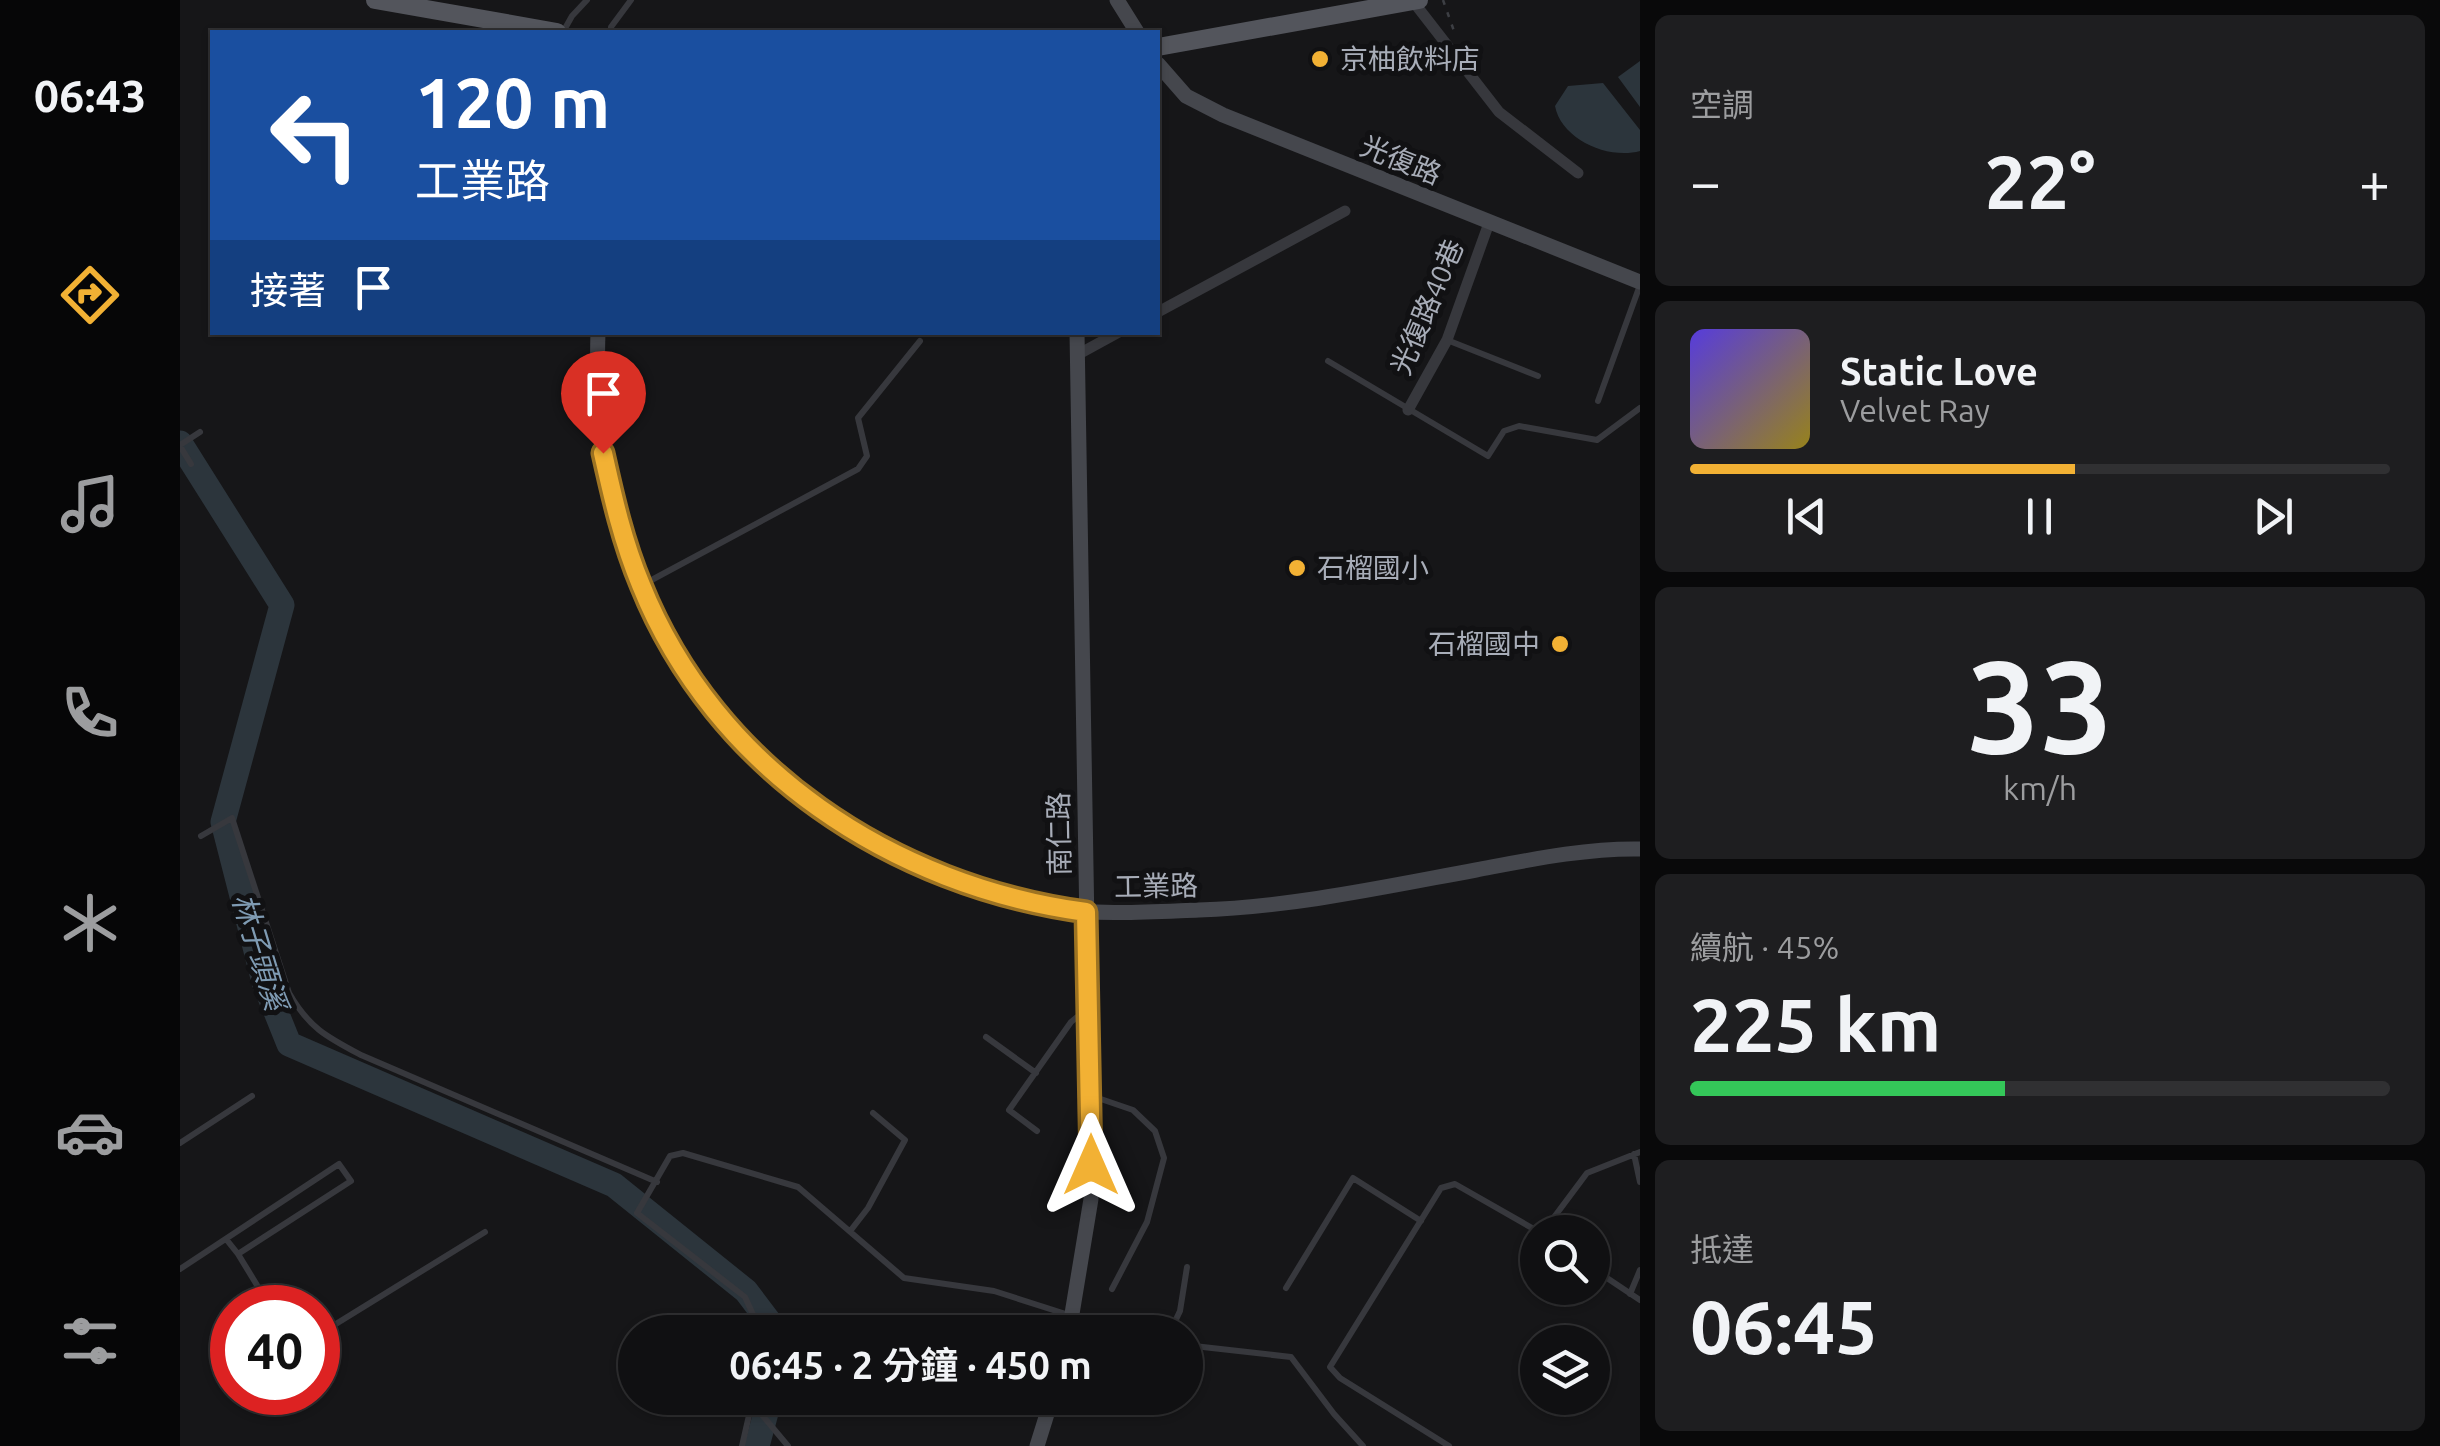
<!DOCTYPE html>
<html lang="zh-TW">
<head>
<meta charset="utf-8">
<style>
	:root { --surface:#101012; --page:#1e1e20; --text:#f1f3f6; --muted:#9c9d9f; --line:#303032; --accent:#f2b134 }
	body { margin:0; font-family:Ubuntu,"Noto Sans TC",sans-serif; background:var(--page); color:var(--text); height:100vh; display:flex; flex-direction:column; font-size:38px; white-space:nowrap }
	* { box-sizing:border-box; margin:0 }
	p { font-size:32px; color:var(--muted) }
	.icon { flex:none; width:55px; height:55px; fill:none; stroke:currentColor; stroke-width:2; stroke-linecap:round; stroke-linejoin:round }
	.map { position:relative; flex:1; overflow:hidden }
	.panel { display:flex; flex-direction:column; gap:15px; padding:15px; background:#09090a; width:800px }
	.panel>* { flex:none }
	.banner { position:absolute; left:30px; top:30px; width:950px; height:305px; border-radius:0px; box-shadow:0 2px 8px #0004,0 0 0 2px var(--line); background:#1a4fa0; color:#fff; overflow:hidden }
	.tools { position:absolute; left:1340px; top:1215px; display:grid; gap:20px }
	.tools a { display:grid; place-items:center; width:90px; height:90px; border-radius:50%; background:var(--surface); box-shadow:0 2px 8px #0004,0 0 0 2px var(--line); font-size:50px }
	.speed { position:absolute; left:30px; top:1285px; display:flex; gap:20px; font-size:50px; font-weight:700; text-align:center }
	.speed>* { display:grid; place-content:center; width:130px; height:130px; border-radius:50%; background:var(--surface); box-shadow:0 2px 8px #0004,0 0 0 2px var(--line); line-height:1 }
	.speed .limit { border:15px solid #d22; background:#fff; color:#111 }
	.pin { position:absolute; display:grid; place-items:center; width:85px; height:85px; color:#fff; margin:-102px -42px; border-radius:50% 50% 50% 0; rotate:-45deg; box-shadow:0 0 10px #0007 }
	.pin .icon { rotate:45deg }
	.me { position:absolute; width:110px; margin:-55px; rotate:0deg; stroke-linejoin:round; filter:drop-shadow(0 0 8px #0008) }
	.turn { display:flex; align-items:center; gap:35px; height:210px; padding:0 40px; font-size:45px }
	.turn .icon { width:130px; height:130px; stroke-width:2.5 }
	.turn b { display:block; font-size:70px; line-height:85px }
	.then { display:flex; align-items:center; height:95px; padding:0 40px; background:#0003; gap:20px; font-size:38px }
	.big { font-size:75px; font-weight:600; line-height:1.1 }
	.panel .widget { flex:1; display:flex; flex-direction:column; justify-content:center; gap:15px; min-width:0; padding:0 35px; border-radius:15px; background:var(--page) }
	.panel .dial { align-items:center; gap:0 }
	.dial b { font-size:130px; line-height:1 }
	.song { display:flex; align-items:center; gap:30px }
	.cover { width:120px; height:120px; border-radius:15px; background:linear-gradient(135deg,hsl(250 70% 55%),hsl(50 70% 35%)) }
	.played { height:10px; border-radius:5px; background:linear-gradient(90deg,var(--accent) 55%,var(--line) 55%) }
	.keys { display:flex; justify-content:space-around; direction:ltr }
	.heat { display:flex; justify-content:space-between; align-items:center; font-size:55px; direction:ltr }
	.charge { height:15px; border-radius:8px; background:linear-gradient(90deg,#34c759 45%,var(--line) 0) }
	.trip { position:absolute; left:438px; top:1315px; width:585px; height:100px; border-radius:50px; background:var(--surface); box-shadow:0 2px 8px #0004,0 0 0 2px var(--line); font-weight:600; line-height:100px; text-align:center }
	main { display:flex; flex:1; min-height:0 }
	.tab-bar { display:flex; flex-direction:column; width:180px; justify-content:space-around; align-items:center; background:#060607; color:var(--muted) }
	.tab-bar .icon { width:70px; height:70px }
	.tab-bar .active { color:var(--accent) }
	.tab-bar b { font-size:45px; color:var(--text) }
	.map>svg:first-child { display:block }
	.water { fill:#2c353c }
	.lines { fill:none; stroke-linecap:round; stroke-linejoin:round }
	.river { stroke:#2c353c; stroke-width:25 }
	.path { stroke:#3d3f44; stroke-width:2.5; stroke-dasharray:5 8; stroke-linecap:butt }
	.lane { stroke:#37383d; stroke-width:6 }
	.street { stroke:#37383d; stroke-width:11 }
	.secondary { stroke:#45474d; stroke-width:15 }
	.primary { stroke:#53555c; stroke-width:18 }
	.route-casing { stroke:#9d7322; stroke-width:25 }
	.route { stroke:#f2b134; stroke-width:18 }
	.poi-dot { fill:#f2b134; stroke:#111113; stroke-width:4 }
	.labels { text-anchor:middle; stroke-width:10; stroke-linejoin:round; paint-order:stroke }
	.poi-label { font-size:28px; fill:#a8adb8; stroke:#111113; text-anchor:start }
	.street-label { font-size:28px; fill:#a8adb8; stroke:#111113 }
	.water-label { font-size:30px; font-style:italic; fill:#7f9bb3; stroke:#111113 }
</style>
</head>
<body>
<main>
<nav class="tab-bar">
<b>06:43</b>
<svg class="icon active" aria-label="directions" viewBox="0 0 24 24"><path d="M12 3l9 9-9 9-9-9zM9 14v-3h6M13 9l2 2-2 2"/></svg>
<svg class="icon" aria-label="music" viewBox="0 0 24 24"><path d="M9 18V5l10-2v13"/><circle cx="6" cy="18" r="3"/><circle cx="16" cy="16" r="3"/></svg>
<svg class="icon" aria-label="phone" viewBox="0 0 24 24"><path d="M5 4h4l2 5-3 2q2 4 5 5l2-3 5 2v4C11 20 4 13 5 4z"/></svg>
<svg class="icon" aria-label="climate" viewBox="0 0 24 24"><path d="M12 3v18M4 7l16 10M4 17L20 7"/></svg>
<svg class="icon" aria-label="car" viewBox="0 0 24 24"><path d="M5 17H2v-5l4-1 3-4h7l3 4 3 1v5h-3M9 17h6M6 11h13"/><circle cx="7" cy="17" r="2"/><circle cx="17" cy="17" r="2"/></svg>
<svg class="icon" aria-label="filters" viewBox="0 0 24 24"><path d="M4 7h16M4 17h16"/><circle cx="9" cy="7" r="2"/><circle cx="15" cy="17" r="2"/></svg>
</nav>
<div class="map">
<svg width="1460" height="1446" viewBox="0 0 1460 1446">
	<rect width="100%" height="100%" fill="#161618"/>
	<path class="water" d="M1460,61V107L1438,77Z
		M1423,83L1460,130V151C1428,160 1381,139 1375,106L1388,86Z"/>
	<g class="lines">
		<path class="river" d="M0,443L102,605L43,822L84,982L109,1044L434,1185L566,1291L597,1332
			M577,1446L590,1398"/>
		<path class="path" d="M1263,0L1274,31"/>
		<path class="lane" d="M383,32L392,16L407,0
			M431,32V27L451,0
			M1267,340L1358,376
			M1148,361L1308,456L1324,431L1339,426L1417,440L1460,408
			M1418,401L1460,285
			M0,445L20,432
			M0,446L11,464
			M466,583L678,469L687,456L678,418L740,341
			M21,836L52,818L109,993C129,1028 147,1037 181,1055L477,1182
			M806,1037L856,1073
			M912,1096L953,1110L975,1131L984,1158L967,1222L932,1289
			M857,1131L829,1110L891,1022L907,1009
			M0,1143L72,1096
			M1454,1154L1460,1182
			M671,1230L688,1208L725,1140L693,1113
			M1363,1232L1407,1173L1460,1152
			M58,1254L91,1308
			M1412,1268L1460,1300
			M0,1269L159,1164L171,1181L58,1254L46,1239
			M1106,1288L1173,1178L1241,1221
			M1450,1294L1460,1270
			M581,1332L565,1297L457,1213L490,1156L503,1153L618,1187L724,1278L814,1291L892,1316L932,1332
			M990,1332L1000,1311L1007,1267
			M138,1335L305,1232
			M1005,1345L1111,1357L1154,1414L1183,1446
			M572,1403L608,1446
			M562,1446L573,1398
			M1269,1446L1160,1378L1150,1367L1261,1188L1275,1184L1359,1232"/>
		<path class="street" d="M1232,0L1319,112L1398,173
			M978,312L1165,211
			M897,355L939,332
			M1228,410L1267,340L1309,223"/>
		<path class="secondary" d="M937,0L957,32
			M978,64L1006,96L1043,115L1460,282
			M418,332C408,615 586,857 869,907C918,916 970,912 1019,910C1112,907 1204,887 1296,870C1349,860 1405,848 1460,849
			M889,1332L911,1199V1165L897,332
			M857,1446L872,1398"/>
		<path class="primary" d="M195,0L377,32
			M978,47L1239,0"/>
	</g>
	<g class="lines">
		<defs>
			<path id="route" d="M423,453C433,498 443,542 461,585C535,769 713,886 906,912L911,1165"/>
		</defs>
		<use href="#route" class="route-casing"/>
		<use href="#route" class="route"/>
	</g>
	<g class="poi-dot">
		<circle cx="1140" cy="59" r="10"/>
		<circle cx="1117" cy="568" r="10"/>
		<circle cx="1380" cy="644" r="10"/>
	</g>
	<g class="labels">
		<g class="poi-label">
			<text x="1160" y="69">京柚飲料店</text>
			<text x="1137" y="578">石榴國小</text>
			<text x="1360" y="654" text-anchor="end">石榴國中</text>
		</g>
		<g class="street-label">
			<text transform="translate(1221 160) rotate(22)" y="10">光復路</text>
			<text transform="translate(1247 307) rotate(-67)" y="10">光復路40巷</text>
			<text transform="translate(879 834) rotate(-91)" y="10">南仁路</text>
			<text transform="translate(976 886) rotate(-1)" y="10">工業路</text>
		</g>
		<g class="water-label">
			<text transform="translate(79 952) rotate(73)" y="10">林子頭溪</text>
		</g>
	</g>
</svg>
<div class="tools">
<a><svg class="icon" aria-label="search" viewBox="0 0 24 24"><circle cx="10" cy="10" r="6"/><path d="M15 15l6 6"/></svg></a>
<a><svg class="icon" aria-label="layers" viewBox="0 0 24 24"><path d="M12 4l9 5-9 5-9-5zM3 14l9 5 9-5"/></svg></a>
</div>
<div class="speed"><div class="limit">40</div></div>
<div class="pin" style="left:423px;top:453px;background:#d93025"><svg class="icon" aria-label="arrive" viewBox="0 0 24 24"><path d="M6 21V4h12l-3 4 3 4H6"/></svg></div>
<svg class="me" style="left:911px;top:1165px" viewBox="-20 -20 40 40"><path d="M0-17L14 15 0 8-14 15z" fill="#f2b134" stroke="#fff" stroke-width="4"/></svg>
<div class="trip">06:45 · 2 分鐘 · 450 m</div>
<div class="banner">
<div class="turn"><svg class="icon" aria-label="left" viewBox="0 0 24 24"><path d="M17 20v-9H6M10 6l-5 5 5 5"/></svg><div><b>120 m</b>工業路</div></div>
<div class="then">接著<svg class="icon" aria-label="arrive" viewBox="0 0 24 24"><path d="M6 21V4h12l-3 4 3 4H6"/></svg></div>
</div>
</div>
<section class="panel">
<div class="widget"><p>空調</p>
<div class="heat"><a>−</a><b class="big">22°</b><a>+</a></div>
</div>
<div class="widget">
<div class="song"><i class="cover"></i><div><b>Static Love</b><p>Velvet Ray</p></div></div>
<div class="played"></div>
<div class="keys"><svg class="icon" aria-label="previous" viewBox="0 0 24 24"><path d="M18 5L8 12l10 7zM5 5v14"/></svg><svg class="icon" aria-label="pause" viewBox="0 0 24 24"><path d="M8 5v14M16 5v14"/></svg><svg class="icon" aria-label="next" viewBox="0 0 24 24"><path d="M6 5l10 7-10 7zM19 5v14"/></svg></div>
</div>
<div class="widget dial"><b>33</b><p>km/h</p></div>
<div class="widget"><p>續航 · 45%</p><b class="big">225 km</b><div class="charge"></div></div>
<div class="widget"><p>抵達</p><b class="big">06:45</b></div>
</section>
</main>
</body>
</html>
